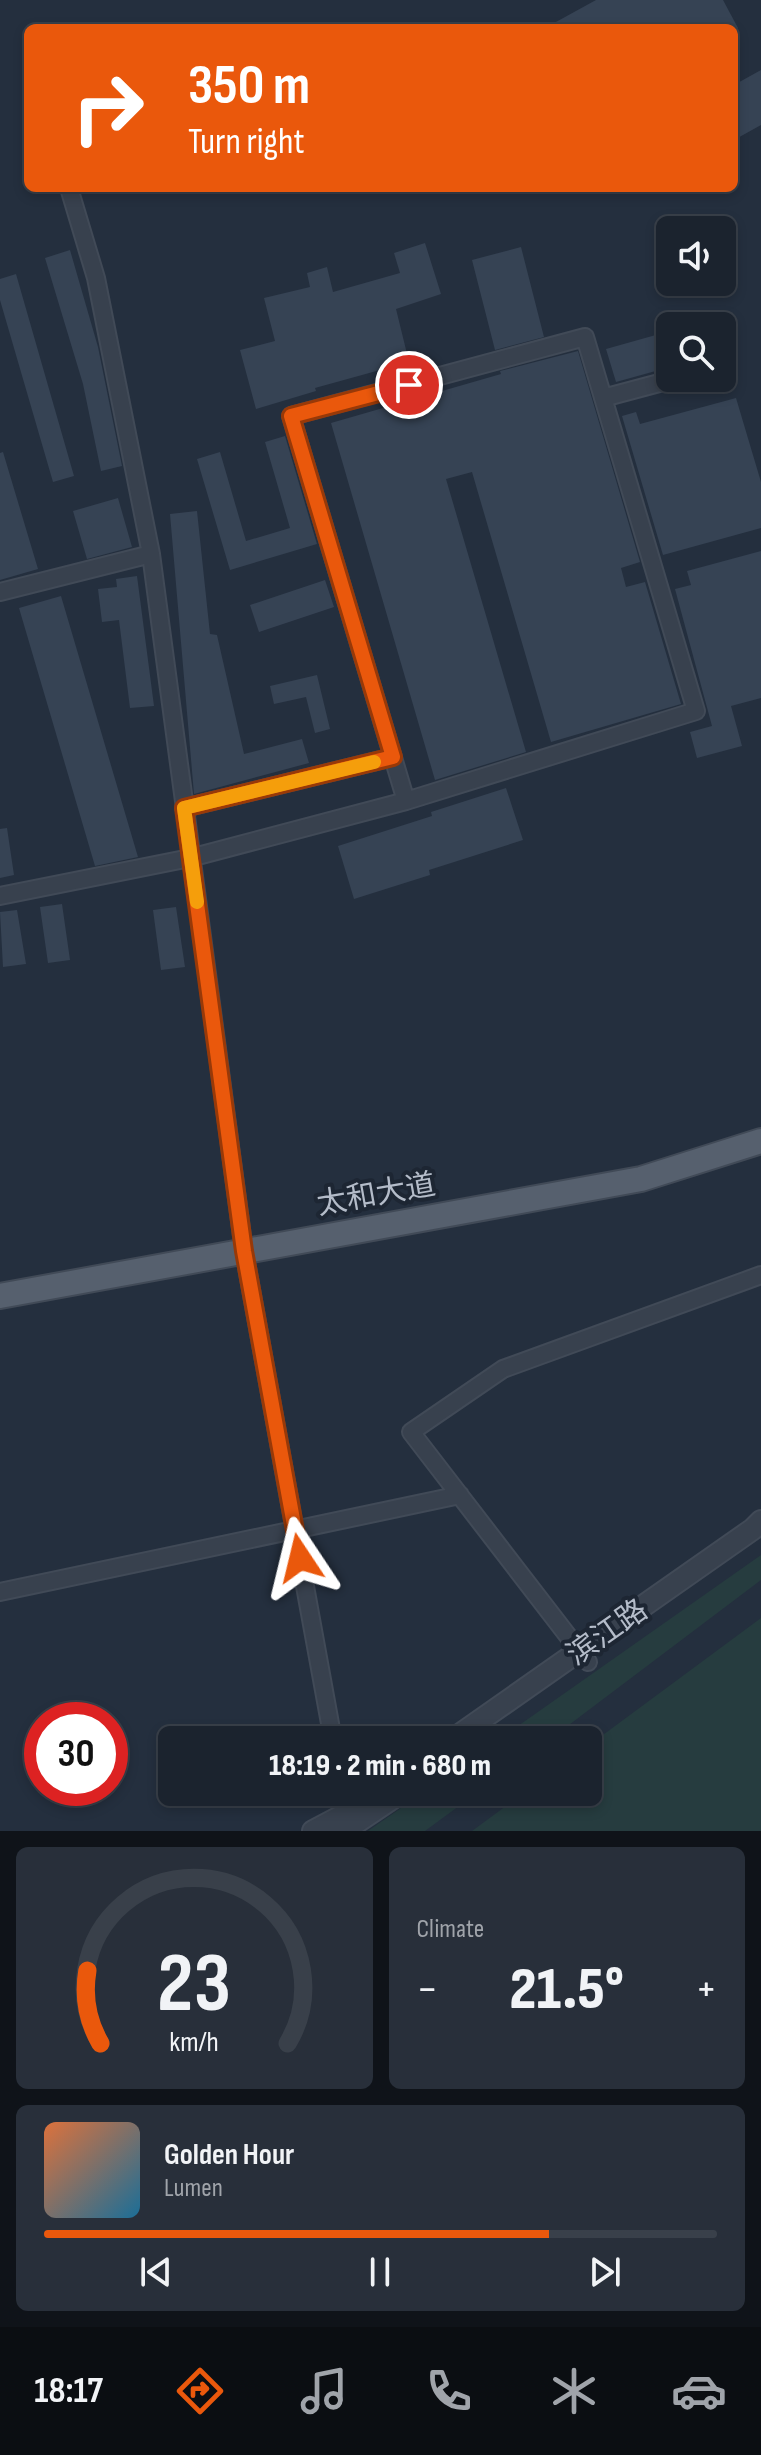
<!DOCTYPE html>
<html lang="en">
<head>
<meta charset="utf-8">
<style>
	:root { --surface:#1b232e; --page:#282f3a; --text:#f1f3f6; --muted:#a0a4aa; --line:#39404a; --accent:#ea580c }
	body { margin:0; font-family:"Sofia Sans Condensed","Noto Sans SC",sans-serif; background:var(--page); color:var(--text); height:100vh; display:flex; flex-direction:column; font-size:30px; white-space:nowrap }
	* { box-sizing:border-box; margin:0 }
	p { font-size:26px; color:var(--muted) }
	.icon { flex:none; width:44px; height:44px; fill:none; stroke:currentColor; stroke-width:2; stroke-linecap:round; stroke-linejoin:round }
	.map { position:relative; height:1831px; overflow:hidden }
	.details { display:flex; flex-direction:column; gap:16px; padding:16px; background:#0f1319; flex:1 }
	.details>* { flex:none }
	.hud { position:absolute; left:24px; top:24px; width:714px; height:168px; border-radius:12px; box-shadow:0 4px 12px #0003,0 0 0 2px var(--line); background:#ea580c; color:#fff; overflow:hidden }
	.controls { position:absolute; left:656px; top:216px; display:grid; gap:16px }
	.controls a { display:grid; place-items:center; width:80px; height:80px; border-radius:12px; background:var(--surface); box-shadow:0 4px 12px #0003,0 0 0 2px var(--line); font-size:40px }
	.speed { position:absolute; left:24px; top:1702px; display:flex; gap:16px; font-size:40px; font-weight:700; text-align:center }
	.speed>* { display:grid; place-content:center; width:104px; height:104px; border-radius:50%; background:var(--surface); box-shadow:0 4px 12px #0003,0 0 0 2px var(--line); line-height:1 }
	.speed .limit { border:12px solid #d22; background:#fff; color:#111 }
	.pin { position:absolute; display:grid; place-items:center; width:68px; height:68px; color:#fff; margin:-34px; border:4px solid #fff; border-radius:50%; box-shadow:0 2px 8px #0007 }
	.me { position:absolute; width:88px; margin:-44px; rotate:350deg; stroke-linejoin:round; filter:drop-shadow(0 0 6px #0008) }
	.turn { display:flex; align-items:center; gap:28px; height:168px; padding:0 32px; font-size:36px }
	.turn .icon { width:104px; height:104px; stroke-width:2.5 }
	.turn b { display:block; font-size:56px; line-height:68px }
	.big { font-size:60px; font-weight:800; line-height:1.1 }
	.details .widget { flex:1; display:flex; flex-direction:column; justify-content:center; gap:12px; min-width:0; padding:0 28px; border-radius:12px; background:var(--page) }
	.details .dial { align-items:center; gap:0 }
	.dial svg { height:208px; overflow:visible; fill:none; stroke:var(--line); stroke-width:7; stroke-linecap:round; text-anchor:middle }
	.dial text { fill:var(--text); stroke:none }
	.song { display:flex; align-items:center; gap:24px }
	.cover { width:96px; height:96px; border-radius:12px; background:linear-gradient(135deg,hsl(20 70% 55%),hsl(200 70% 35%)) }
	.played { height:8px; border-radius:4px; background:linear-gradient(90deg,var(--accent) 75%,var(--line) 75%) }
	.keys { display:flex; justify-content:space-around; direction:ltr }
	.heat { display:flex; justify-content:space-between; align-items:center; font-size:44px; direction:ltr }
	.details .tiles { flex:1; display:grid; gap:16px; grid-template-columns:1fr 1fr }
	.widget:last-child { grid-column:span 2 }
	.trip { position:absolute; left:158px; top:1726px; width:444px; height:80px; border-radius:12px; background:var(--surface); box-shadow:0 4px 12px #0003,0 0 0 2px var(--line); font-weight:800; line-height:80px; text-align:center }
	.menu { display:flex; height:128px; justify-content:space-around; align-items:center; background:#0b0e12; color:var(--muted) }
	.menu .icon { width:56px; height:56px }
	.menu .current { color:var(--accent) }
	.menu b { font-size:36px; color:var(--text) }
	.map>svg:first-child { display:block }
	.green { fill:#263c3f }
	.building { fill:#364354 }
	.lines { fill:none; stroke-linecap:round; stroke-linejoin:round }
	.minor-casing { stroke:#414a57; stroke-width:20 }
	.tertiary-casing { stroke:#414a57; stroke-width:24 }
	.primary-casing { stroke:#414a57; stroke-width:28 }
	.minor { stroke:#38414e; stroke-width:16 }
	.tertiary { stroke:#38414e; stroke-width:20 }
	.primary { stroke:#56606e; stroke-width:24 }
	.route-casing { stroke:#983908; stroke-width:20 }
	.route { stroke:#ea580c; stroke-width:14 }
	.slow { stroke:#f59e0b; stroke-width:14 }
	.labels { text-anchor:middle; stroke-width:8; stroke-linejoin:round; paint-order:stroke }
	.street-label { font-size:30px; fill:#b4bcc9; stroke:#1d2633 }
</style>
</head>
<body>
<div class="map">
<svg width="761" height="1831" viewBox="0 0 761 1831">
	<rect width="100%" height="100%" fill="#242f3e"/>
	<path class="green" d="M761,1555V1580L549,1740H498Z
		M761,1618V1831H472L525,1792H588V1746Z
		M424,1792H478L425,1831H368Z"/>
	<path class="building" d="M596,0H723L738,28H545Z
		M761,70V125L734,140V85Z
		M425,243L441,294L396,309L409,362L315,388L316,391L256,409L240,350L275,341L264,298L310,287L307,273L327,267L333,292L400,273L394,253Z
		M521,247L544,337L495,350L472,260Z
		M70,250L98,347L122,466L101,471L83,384L45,258Z
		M16,274L74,476L53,482L0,300V279Z
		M670,331V367L616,382L606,349Z
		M578,351L640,562L621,568L626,587L645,582L681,704L551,742L472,472L446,479L526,752L435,780L331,423L501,374L500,371Z
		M736,398L761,482V528L663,555L622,416L636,412L640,424Z
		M285,436L317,544L230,570L197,459L220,452L246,541L290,528L265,442Z
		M3,452L38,569L0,580V453Z
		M118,498L132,547L87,559L73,511Z
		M197,511L210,634L217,635L244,754L302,739L309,763L194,794L170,514Z
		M761,551V698L731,706L742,746L697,758L690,732L712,726L675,589L691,585L687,571Z
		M137,576L154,706L130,708L119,620L102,622L98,589L117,587L116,579Z
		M325,580L334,607L259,632L250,605Z
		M61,596L138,857L95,866L19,608Z
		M317,675L330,729L315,733L306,697L274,704L270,686Z
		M506,788L523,840L429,870L430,875L354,899L338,846L432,816L431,812Z
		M7,828L14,875L0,878V829Z
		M62,904L70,960L48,963L40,907Z
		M176,907L185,967L161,970L153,910Z
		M17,910L26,964L3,967L0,912Z"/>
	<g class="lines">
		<defs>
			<path id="minor" d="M69,188L96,278L151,554L244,1251L333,1740
				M603,398L678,378
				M0,592L151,554
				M184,808L393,757
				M0,896L190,858L406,801L696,711L585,337L291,416L406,801
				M0,1592L460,1495
				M588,1662L411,1432L503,1369L761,1275
				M343,1792L349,1822"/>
			<path id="tertiary" d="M452,1740L753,1529L761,1521
				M313,1831L347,1813L377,1792
				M344,1831L402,1792"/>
			<path id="primary" d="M0,1296L641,1179L761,1141"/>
		</defs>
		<use href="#minor" class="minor-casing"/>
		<use href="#tertiary" class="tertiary-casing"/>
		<use href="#primary" class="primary-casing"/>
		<use href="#minor" class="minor"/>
		<use href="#tertiary" class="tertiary"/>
		<use href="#primary" class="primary"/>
	</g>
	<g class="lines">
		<defs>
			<path id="route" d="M300,1558L244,1251L184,808L393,757L291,416L409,385"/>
		</defs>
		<use href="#route" class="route-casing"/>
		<use href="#route" class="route"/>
		<path class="slow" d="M197,902L184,808L374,762"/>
	</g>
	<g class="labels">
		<g class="street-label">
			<text transform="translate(376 1194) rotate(-10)" y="10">太和大道</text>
			<text transform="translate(607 1632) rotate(-35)" y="10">滨江路</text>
		</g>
	</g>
</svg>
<div class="controls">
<a><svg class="icon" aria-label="sound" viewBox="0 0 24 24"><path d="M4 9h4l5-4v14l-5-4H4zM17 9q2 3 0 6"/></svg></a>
<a><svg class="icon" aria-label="search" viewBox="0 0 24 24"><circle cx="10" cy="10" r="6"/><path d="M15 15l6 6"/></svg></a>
</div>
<div class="speed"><div class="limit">30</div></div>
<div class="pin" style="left:409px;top:385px;background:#d93025"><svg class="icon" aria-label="arrive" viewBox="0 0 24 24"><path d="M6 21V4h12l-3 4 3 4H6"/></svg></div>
<svg class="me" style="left:300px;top:1558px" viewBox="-20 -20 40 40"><path d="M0-17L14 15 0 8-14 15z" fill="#ea580c" stroke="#fff" stroke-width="4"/></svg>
<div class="trip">18:19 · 2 min · 680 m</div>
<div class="hud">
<div class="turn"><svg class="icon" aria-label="right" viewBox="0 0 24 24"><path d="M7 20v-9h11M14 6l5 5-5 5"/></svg><div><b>350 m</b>Turn right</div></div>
</div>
</div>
<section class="details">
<div class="tiles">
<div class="widget dial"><svg viewBox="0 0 100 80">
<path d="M14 69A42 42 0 1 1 86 69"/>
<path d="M14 69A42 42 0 0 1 9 41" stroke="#ea580c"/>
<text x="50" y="56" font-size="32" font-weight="700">23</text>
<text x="50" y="72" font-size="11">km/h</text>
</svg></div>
<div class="widget"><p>Climate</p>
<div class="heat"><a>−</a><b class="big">21.5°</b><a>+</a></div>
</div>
<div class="widget">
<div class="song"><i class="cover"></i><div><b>Golden Hour</b><p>Lumen</p></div></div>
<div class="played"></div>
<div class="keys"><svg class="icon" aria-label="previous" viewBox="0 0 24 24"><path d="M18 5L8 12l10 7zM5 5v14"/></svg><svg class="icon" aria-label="pause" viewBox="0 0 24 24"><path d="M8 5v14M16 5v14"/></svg><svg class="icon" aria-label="next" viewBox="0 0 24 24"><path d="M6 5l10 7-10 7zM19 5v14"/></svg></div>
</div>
</div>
</section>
<nav class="menu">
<b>18:17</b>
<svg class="icon current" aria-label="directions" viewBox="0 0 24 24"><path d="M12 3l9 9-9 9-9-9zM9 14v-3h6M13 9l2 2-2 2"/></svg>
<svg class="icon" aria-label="music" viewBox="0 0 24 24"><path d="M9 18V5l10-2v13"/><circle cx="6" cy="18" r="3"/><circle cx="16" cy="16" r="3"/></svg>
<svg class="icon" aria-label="phone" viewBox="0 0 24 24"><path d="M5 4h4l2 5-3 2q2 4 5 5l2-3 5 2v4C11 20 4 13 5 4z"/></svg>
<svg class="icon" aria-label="climate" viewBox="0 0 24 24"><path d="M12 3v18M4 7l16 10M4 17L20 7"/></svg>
<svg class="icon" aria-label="car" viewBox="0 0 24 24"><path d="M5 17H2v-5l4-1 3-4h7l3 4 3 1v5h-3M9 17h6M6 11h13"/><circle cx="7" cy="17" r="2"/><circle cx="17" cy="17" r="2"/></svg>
</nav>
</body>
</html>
